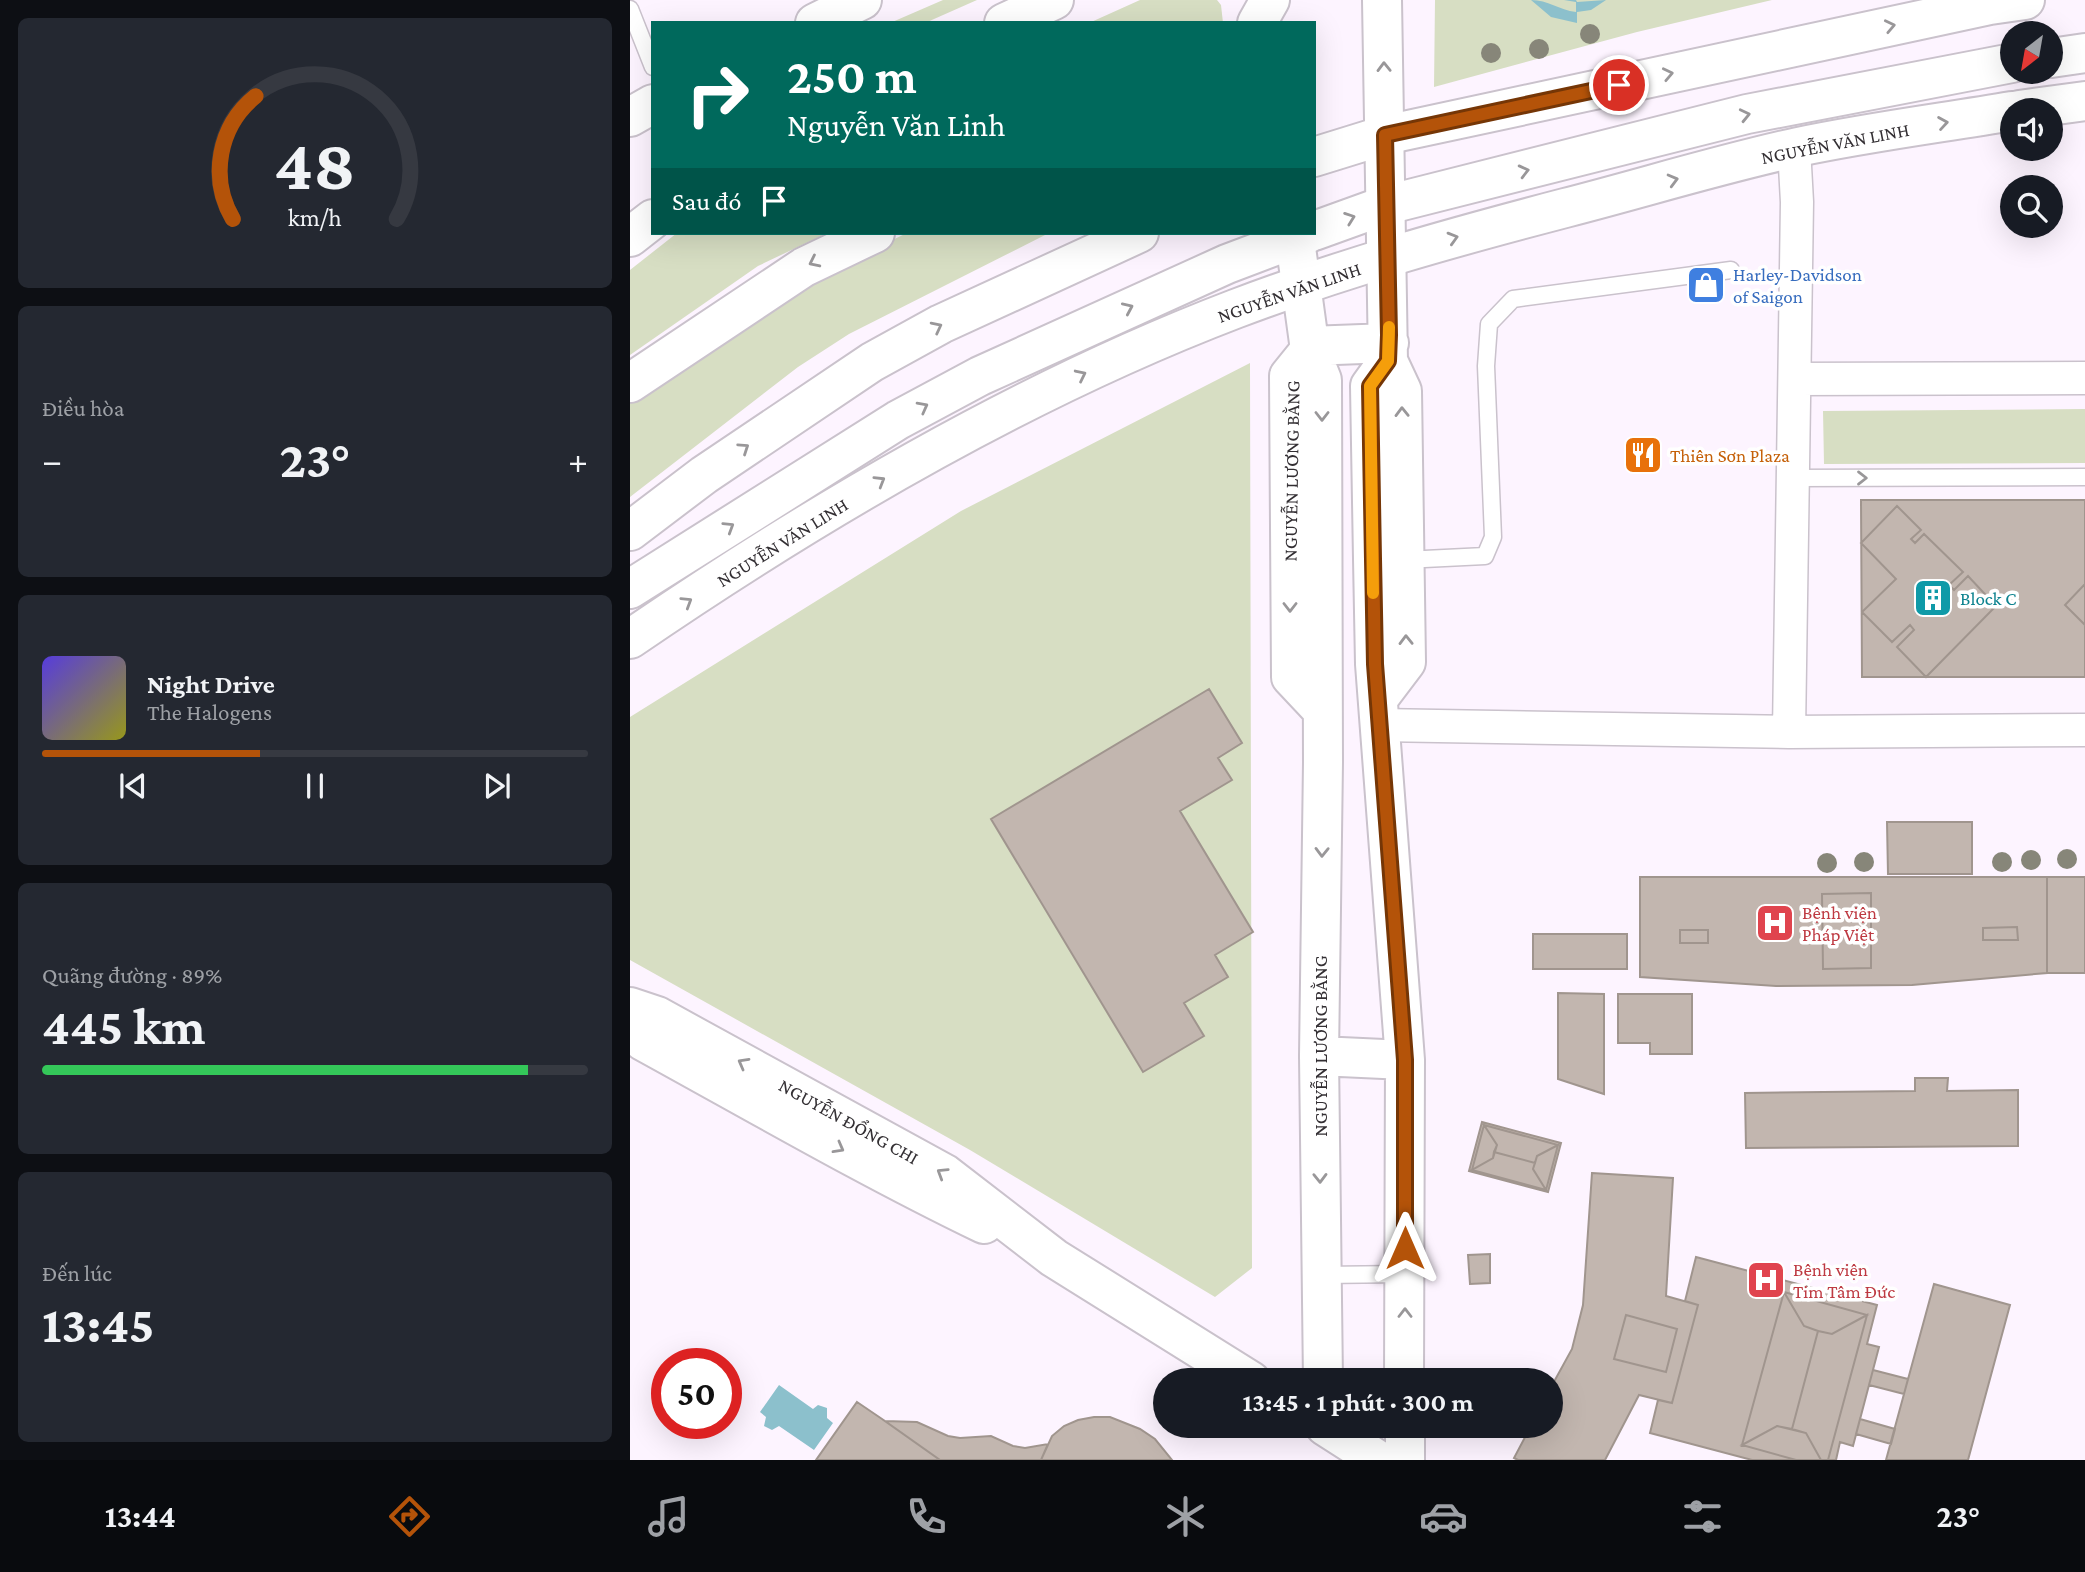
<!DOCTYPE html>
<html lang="vi">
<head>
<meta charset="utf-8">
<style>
	:root { --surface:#171b24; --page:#242831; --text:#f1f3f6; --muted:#9ea1a6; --line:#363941; --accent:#b45309 }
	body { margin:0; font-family:"Crimson Pro",serif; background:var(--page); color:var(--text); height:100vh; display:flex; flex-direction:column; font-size:26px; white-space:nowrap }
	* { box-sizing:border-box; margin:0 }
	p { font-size:23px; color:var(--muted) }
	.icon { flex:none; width:38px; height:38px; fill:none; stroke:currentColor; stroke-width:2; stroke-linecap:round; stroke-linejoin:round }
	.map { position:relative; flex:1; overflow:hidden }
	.drawer { display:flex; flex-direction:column; gap:18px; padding:18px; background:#0d0f14; width:630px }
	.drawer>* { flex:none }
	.top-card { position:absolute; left:21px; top:21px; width:665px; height:214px; border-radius:0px; box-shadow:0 7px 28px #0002; background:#00695c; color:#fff; overflow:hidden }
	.needle { width:46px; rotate:211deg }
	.tools { position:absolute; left:1370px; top:21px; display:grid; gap:14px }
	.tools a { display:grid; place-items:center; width:63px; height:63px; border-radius:50%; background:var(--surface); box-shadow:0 7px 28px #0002; font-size:35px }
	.speed { position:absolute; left:21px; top:1348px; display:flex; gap:14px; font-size:35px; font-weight:700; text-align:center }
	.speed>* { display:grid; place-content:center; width:91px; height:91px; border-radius:50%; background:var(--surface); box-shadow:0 7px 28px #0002; line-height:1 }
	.speed .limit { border:10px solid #d22; background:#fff; color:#111 }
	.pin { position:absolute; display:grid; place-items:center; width:60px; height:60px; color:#fff; margin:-30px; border:4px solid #fff; border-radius:50%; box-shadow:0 2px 7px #0007 }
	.me { position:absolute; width:77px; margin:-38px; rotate:0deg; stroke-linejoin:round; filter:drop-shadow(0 0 5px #0008) }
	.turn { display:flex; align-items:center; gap:24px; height:147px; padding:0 21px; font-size:32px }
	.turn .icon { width:91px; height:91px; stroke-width:2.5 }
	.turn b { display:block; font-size:49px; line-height:60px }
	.then { display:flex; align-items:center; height:66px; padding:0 21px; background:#0003; gap:14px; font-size:26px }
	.big { font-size:52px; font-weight:700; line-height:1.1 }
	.drawer .widget { flex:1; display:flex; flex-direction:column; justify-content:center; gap:10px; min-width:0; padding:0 24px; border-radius:10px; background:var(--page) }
	.drawer .dial { align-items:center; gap:0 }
	.dial svg { height:182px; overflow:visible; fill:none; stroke:var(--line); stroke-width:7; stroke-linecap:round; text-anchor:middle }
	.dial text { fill:var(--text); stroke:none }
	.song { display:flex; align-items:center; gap:21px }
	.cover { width:84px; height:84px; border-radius:10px; background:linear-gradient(135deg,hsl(250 70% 55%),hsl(60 70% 35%)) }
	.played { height:7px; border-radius:4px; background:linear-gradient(90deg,var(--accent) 40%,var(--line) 40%) }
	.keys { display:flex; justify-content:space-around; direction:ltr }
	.heat { display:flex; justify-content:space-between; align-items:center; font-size:38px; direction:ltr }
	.charge { height:10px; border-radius:5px; background:linear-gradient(90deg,#34c759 89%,var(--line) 0) }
	.trip { position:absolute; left:523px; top:1368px; width:410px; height:70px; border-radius:35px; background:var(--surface); box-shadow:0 7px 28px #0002; font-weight:700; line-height:70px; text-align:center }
	.dock { display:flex; height:112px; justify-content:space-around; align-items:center; background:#090b0e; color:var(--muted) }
	.dock .icon { width:49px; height:49px }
	.dock .current { color:var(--accent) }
	.dock b { font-size:32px; color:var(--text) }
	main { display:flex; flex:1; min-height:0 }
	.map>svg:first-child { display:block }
	.green { fill:#d7dec3 }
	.water { fill:#8cc0cc }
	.building { fill:#c2b6af; stroke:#a0958e; stroke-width:2 }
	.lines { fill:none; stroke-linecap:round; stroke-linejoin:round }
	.lane-casing { stroke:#cac2cc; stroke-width:19 }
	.street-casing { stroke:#cac2cc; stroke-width:35 }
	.secondary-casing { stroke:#cac2cc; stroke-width:42 }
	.primary-casing { stroke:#cac2cc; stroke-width:42 }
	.highway-casing { stroke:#cac2cc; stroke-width:42 }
	.lane { stroke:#fff; stroke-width:16 }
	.street { stroke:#fff; stroke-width:32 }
	.secondary { stroke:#fff; stroke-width:38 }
	.primary { stroke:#fff; stroke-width:38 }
	.highway { stroke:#fff; stroke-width:38 }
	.tree { fill:#878679 }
	.oneway { stroke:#999799 }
	.route-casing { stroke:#753606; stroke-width:18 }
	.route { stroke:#b45309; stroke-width:12 }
	.slow { stroke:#f59e0b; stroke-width:12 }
	.labels { text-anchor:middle; stroke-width:7; stroke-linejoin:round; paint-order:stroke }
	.street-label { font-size:19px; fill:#332f33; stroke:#fff }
	.shop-label { font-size:19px; fill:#366cbe; stroke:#fff; text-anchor:start }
	.food-label { font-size:19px; fill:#c56008; stroke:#fff; text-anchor:start }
	.culture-label { font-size:19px; fill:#0d838f; stroke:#fff; text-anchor:start }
	.health-label { font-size:19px; fill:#be3a42; stroke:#fff; text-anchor:start }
</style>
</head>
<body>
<main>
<section class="drawer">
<div class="widget dial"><svg viewBox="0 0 100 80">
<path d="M14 69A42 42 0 1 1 86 69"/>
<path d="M14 69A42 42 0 0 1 24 15" stroke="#b45309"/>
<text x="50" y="56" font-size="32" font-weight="700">48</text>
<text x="50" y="72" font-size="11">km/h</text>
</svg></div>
<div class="widget"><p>Điều hòa</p>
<div class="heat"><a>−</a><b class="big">23°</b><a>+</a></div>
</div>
<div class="widget">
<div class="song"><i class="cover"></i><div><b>Night Drive</b><p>The Halogens</p></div></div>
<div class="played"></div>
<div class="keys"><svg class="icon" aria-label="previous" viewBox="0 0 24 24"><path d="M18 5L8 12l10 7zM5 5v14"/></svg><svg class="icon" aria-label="pause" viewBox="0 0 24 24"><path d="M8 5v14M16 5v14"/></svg><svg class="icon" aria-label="next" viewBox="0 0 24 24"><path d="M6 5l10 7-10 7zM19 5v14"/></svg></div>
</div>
<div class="widget"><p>Quãng đường · 89%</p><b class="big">445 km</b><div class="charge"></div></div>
<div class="widget"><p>Đến lúc</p><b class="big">13:45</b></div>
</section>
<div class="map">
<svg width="1455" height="1460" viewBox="0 0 1455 1460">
	<rect width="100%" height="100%" fill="#fdf4ff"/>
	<path class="green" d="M313,0H347L295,23H260Z
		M510,0H587L591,5L593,23H459Z
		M805,0H1142L1007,32L804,87Z
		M47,233H197L128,266L0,355V270Z
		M277,233H419L219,334L168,367L0,497V400L177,281Z
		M620,363L622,1268L585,1297L340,1150L0,960V717L331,511Z
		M1455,409V463L1194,464L1193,411Z"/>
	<path class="water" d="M901,0C918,0 929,10 946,12V2L934,0H946L947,2L976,0L961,10L947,12V23L921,17Z
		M149,1385L183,1409L188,1405L197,1408V1418L203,1423L184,1450L149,1426L142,1430L134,1426L136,1417L130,1412Z"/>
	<path class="building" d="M1231,500H1455V677H1232Z
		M1267,506L1291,530L1281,539L1285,543L1294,534L1333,572L1319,585L1324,590L1338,576L1366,606L1296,677L1267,647L1284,630L1280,625L1262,642L1232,612L1266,579L1231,543Z
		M1455,584V625L1435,605Z
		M579,689L612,743L588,758L602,780L550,811L623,932L585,955L598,977L554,1003L574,1036L513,1072L361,819Z
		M1257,822H1342V874H1258Z
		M1010,877H1417V973L1282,985L1146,986L1010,977Z
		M1417,877H1455V973H1417Z
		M1241,893V968L1193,969L1192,894Z
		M1387,927L1388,940H1353V928Z
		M1050,930H1078V943H1050Z
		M903,934H997V969H903Z
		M928,993L974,994V1094L928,1079Z
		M988,994H1062V1054H1020V1043H988Z
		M1285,1078H1318L1317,1091L1388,1090V1146L1116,1148L1115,1093L1285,1091Z
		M852,1122L931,1143L918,1192L839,1171Z
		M854,1125L928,1145L907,1156L905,1163L864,1152L867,1145Z
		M854,1125L867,1145L863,1158L842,1170Z
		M928,1145L916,1190L903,1169L907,1156Z
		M864,1152L905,1163L903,1169L916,1190L842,1170L863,1158Z
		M962,1173L1043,1178L1036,1296L1068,1305L1042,1403L1009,1395L975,1460H888L884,1458L901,1426H920V1389L942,1349L953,1305Z
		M860,1254V1283L840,1284L838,1255Z
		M1066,1257L1247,1305L1237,1344L1249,1347L1223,1446L1210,1442L1206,1460H1122L1020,1433L1028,1400L1042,1403L1068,1305L1055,1301Z
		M1304,1284L1380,1305L1338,1460H1256Z
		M1154,1292L1237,1315L1202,1334L1188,1331L1174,1326Z
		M1154,1292L1174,1326L1188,1331L1162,1429L1147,1426L1112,1445Z
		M996,1315L1047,1329L1036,1372L984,1359Z
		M1237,1315L1198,1460H1191L1176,1433L1162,1429L1188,1331L1202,1334Z
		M1243,1370L1278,1379L1274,1394L1239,1385Z
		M227,1402L255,1421L310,1460H186Z
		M464,1417H480L510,1429L525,1439L542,1460H411L422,1436L434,1426L448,1420Z
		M1230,1419L1265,1429L1261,1444L1226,1434Z
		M255,1421L287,1422L318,1436L330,1438L361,1436L383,1446L395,1448L418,1444L411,1460H310Z
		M1147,1426L1176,1433L1191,1460H1166L1112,1445Z"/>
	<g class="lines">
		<defs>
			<path id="lane" d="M0,9L23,67
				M1164,478L1455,477
				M774,560L855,556L863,537L856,366L859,324L883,299L1101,270
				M692,1275L775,1274"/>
			<path id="street" d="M1165,379L1455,378
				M749,725L1159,732L1167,202L1164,148
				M1159,732L1455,730"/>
			<path id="secondary" d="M664,233L680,350L692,380L693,762L689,1056L693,1381
				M679,346L759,343
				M680,350L659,376L661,677L692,710
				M758,361L740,386L743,559L745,664L775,1060L774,1381
				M748,699L776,662L772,391L758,361L752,0
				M0,1007L27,1016L315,1174L424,1258L621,1381
				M0,1030L13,1041C126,1103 238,1168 354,1224
				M689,1056L775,1060
				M695,1426L748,1460
				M775,1426V1460"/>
			<path id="primary" d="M1389,110L1455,101
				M0,639C187,511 393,390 605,309C713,268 824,237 935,208C1013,188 1090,164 1168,147C1239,132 1311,123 1382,111"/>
			<path id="highway" d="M185,23L232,0
				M374,23L424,0
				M627,23L640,0
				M1421,58L1455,53
				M0,117L23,104
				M684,157L755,135L1360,5L1395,0
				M684,231L756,205L1117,114L1382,63
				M0,237L23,219
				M0,383L174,267L245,233
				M0,531L74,475L242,362L311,324L509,233
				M0,589L268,420L350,376L597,264L679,233"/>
		</defs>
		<use href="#lane" class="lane-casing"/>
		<use href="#street" class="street-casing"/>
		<use href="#secondary" class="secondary-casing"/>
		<use href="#primary" class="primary-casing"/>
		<use href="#highway" class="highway-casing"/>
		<use href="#lane" class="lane"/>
		<use href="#street" class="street"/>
		<use href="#secondary" class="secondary"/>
		<use href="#primary" class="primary"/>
		<use href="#highway" class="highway"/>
	</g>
	<g class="tree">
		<circle cx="960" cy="34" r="10"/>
		<circle cx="909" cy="49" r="10"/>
		<circle cx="861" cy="53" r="10"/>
		<circle cx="1437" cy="859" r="10"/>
		<circle cx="1401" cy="860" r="10"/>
		<circle cx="1234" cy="862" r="10"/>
		<circle cx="1372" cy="862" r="10"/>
		<circle cx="1197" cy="863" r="10"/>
	</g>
	<defs><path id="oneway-chevron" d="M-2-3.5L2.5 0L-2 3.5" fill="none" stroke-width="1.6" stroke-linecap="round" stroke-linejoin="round" transform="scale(1.75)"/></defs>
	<g class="oneway">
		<use href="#oneway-chevron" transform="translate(1260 26) rotate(-12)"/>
		<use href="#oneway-chevron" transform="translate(754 67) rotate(-91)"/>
		<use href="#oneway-chevron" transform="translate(1038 74) rotate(-12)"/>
		<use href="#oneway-chevron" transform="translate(1115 115) rotate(-13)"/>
		<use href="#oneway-chevron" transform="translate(1313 123) rotate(-9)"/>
		<use href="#oneway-chevron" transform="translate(894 171) rotate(-14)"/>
		<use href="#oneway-chevron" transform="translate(1043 180) rotate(-15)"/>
		<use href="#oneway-chevron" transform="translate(720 218) rotate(-20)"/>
		<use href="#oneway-chevron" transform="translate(823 238) rotate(-16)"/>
		<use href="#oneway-chevron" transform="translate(184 262) rotate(154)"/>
		<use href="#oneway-chevron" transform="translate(498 308) rotate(-24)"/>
		<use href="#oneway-chevron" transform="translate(307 327) rotate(-27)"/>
		<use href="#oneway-chevron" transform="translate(451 375) rotate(-26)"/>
		<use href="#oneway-chevron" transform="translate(293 407) rotate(-28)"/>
		<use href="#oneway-chevron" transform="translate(772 412) rotate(-91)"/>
		<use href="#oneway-chevron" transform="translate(692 416) rotate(90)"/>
		<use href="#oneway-chevron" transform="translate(114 448) rotate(-34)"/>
		<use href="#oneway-chevron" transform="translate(1232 478)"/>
		<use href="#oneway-chevron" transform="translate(250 481) rotate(-31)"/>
		<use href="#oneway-chevron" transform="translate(99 527) rotate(-32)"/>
		<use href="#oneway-chevron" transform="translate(57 602) rotate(-32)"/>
		<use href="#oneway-chevron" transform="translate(660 607) rotate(90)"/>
		<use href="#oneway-chevron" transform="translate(776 640) rotate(-91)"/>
		<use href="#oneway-chevron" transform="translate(692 852) rotate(91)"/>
		<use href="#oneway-chevron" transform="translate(113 1063) rotate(-151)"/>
		<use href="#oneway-chevron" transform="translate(209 1148) rotate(29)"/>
		<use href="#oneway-chevron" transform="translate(312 1173) rotate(-148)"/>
		<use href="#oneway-chevron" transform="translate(690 1178) rotate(89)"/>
		<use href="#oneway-chevron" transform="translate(775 1313) rotate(-90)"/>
	</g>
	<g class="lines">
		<defs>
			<path id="route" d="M775,1248V1060L745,664L743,559L740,386L758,361L759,335L755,135L989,85"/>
		</defs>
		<use href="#route" class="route-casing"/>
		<use href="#route" class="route"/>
		<path class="slow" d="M743,593L740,386L758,361L759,327"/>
	</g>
	<defs>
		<symbol id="shop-square" viewBox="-11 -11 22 22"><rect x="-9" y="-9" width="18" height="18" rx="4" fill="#3f7fe0" stroke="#fff"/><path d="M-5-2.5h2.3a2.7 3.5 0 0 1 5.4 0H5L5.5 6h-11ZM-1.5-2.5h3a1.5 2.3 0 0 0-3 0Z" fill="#fff"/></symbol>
		<symbol id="restaurant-square" viewBox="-11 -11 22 22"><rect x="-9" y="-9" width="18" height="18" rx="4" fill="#e8710a" stroke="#fff"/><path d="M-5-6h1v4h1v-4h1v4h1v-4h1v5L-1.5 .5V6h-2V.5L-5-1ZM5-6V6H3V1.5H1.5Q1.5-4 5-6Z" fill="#fff"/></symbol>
		<symbol id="building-square" viewBox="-11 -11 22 22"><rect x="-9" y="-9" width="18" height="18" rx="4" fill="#0f9aa8" stroke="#fff"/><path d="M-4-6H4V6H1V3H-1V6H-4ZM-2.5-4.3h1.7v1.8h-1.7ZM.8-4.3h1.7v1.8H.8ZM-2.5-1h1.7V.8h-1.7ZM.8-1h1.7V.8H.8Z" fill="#fff"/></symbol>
		<symbol id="hospital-square" viewBox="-11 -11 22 22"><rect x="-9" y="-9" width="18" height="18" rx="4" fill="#e0444e" stroke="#fff"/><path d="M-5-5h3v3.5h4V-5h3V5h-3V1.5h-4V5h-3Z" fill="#fff"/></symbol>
	</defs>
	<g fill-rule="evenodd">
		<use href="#shop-square" x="1054" y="263" width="44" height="44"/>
		<use href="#restaurant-square" x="991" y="433" width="44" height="44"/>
		<use href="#building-square" x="1281" y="576" width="44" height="44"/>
		<use href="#hospital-square" x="1123" y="901" width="44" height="44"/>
		<use href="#hospital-square" x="1114" y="1258" width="44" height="44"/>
	</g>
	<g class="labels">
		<g class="street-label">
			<text transform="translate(1205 143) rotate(-11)" y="7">NGUYỄN VĂN LINH</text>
			<text transform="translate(659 292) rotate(-19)" y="7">NGUYỄN VĂN LINH</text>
			<text transform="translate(661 471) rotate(-89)" y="7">NGUYỄN LƯƠNG BẰNG</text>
			<text transform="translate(152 542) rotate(-32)" y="7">NGUYỄN VĂN LINH</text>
			<text transform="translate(690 1046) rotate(-90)" y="7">NGUYỄN LƯƠNG BẰNG</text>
			<text transform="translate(219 1121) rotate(29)" y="7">NGUYỄN ĐỔNG CHI</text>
		</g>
		<g class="shop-label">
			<text x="1103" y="281">Harley-Davidson<tspan x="1103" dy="22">of Saigon</tspan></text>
		</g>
		<g class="food-label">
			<text x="1040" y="462">Thiên Sơn Plaza</text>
		</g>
		<g class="culture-label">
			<text x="1330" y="605">Block C</text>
		</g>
		<g class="health-label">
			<text x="1172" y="919">Bệnh viện<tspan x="1172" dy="22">Pháp Việt</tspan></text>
			<text x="1163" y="1276">Bệnh viện<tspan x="1163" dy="22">Tim Tâm Đức</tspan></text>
		</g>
	</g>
</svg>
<div class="tools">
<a><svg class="needle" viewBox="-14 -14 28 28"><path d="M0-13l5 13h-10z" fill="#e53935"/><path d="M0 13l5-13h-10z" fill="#9ea1a6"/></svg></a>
<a><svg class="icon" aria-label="sound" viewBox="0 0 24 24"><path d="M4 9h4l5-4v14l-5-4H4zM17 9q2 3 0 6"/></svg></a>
<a><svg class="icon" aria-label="search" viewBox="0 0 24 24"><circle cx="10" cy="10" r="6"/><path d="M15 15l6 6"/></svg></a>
</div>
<div class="speed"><div class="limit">50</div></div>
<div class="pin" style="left:989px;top:85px;background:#d93025"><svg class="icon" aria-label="arrive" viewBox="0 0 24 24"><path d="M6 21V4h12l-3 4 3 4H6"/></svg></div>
<svg class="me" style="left:775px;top:1248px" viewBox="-20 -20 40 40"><path d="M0-17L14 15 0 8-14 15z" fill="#b45309" stroke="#fff" stroke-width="4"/></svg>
<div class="trip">13:45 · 1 phút · 300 m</div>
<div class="top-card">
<div class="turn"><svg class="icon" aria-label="right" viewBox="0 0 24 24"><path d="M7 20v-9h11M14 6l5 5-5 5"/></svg><div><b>250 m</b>Nguyễn Văn Linh</div></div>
<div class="then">Sau đó<svg class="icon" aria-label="arrive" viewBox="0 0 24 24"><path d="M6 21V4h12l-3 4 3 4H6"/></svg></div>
</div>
</div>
</main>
<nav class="dock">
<b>13:44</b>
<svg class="icon current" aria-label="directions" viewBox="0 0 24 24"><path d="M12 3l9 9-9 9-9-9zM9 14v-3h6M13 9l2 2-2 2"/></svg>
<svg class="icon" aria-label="music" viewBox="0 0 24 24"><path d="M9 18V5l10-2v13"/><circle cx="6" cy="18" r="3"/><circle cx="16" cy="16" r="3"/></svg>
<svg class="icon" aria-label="phone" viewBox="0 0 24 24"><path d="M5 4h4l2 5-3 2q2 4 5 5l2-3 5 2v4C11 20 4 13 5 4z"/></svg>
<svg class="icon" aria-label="climate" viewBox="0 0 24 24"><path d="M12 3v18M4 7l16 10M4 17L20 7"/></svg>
<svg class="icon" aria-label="car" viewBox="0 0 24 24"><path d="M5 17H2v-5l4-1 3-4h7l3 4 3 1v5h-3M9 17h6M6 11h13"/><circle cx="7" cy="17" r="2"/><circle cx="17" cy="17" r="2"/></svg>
<svg class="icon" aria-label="filters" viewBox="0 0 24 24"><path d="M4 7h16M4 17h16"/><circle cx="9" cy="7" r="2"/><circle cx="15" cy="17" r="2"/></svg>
<b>23°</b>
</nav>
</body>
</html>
